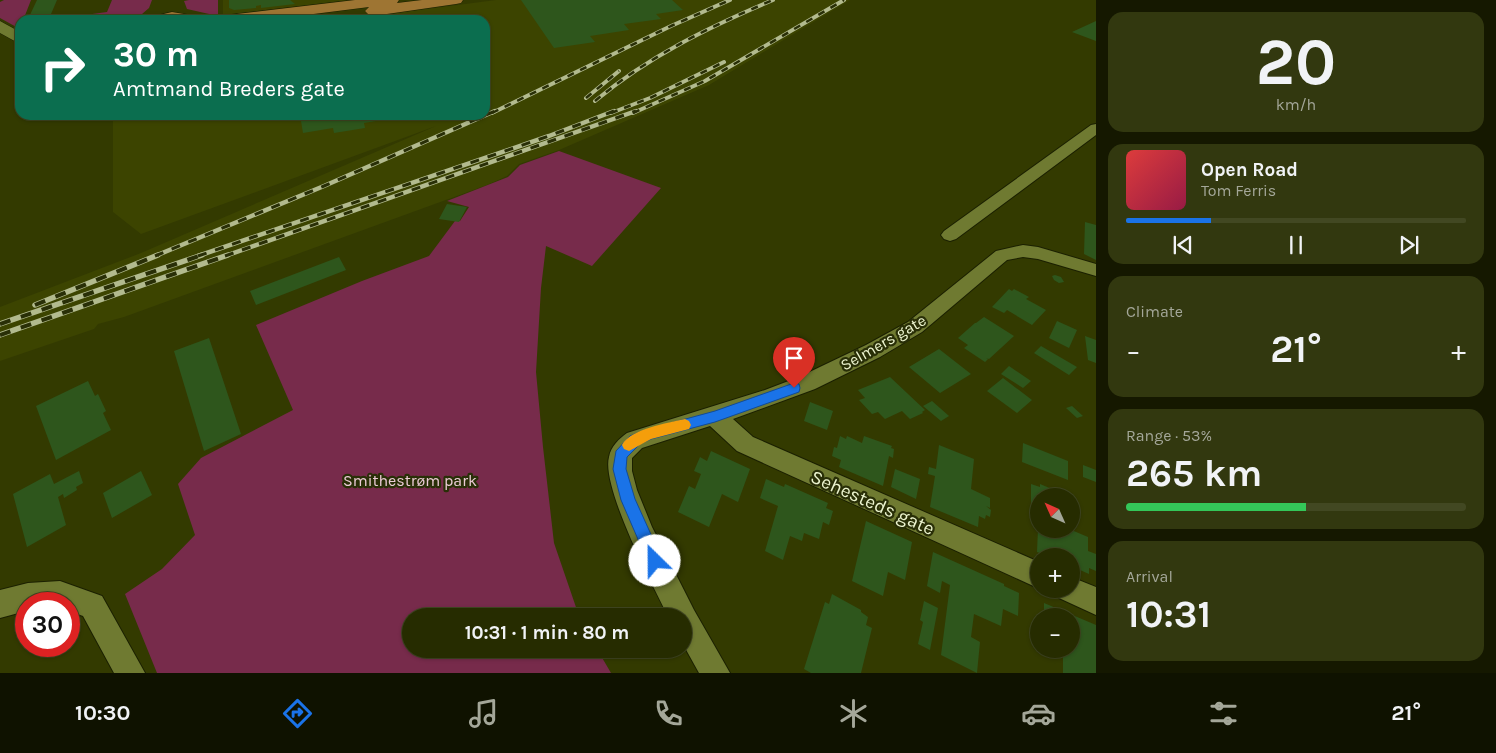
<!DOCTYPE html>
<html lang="en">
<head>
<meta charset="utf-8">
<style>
	:root { --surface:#262c00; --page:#32380f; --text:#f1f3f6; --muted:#a4a799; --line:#424822; --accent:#1a73e8 }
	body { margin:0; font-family:Karla,sans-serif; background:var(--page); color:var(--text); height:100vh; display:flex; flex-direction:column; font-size:19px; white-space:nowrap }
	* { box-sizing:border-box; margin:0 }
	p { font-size:16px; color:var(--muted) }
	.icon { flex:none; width:28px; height:28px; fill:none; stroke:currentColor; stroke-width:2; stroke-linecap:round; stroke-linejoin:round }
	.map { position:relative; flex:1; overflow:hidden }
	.sheet { display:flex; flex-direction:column; gap:12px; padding:12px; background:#151800; width:400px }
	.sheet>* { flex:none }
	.top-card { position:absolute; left:15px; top:15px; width:475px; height:105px; border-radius:15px; box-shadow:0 1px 4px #0004,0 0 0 1px var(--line); background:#0b6e4f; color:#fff; overflow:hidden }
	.needle { width:32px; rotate:315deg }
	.controls { position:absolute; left:1030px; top:488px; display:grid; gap:10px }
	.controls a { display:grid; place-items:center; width:50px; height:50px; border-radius:50%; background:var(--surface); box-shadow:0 1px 4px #0004,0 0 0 1px var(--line); font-size:25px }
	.speed { position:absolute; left:15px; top:592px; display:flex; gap:10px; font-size:25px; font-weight:700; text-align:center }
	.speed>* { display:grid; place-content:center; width:65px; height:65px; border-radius:50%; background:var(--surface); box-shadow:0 1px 4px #0004,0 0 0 1px var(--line); line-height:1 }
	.speed .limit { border:8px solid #d22; background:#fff; color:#111 }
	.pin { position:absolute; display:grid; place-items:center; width:42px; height:42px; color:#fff; margin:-51px -21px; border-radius:50% 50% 50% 0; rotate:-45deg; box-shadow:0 0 5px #0007 }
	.pin .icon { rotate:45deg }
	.me { position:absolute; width:55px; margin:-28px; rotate:337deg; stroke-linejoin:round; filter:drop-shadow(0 0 4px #0008) }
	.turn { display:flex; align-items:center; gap:18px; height:105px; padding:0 15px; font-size:22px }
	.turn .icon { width:65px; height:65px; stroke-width:2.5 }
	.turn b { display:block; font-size:35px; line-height:42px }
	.big { font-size:38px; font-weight:700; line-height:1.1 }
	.sheet .widget { flex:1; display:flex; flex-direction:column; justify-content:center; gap:8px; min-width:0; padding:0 18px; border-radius:15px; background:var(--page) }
	.sheet .dial { align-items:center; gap:0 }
	.dial b { font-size:65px; line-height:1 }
	.song { display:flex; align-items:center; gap:15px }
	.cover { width:60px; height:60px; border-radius:8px; background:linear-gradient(135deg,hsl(0 70% 55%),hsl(340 70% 35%)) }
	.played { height:5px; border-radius:2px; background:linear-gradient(90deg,var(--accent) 25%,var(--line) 25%) }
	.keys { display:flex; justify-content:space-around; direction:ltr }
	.heat { display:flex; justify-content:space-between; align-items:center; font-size:28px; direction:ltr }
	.charge { height:8px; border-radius:4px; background:linear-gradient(90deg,#34c759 53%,var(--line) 0) }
	.trip { position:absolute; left:402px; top:608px; width:290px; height:50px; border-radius:25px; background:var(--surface); box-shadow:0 1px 4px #0004,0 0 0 1px var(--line); font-weight:700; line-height:50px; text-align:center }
	.tab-bar { display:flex; height:80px; justify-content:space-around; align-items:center; background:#0f1200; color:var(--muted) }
	.tab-bar .icon { width:35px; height:35px }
	.tab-bar .selected { color:var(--accent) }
	.tab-bar b { font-size:22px; color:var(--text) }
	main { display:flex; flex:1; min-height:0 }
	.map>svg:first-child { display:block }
	.built { fill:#3c4400 }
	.green { fill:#772b4b }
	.building { fill:#2e561c }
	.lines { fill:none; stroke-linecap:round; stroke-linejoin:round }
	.minor-casing { stroke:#1b2000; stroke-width:2 }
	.secondary-casing { stroke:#1b2000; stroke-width:1 }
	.primary-casing { stroke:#1b2000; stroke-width:1 }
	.minor { fill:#6f7a31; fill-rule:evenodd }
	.secondary { fill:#6f7a31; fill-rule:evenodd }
	.primary { fill:#9e7533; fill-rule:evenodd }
	.rail-far2-casing { stroke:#b2ba8e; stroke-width:4 }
	.rail-far1-casing { stroke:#b2ba8e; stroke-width:4.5 }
	.rail-casing { stroke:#b2ba8e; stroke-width:5.5 }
	.rail-far2 { stroke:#292f07; stroke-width:2.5; stroke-dasharray:7; stroke-linecap:butt }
	.rail-far1 { stroke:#292f07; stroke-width:3; stroke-dasharray:9; stroke-linecap:butt }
	.rail { stroke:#292f07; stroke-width:4; stroke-dasharray:11; stroke-linecap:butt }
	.route { fill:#1a73e8; stroke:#114b97 }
	.slow { fill:#f59e0b }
	.labels { text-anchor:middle; stroke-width:4.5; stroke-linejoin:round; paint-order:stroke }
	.street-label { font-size:16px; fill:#ecf4cf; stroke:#292f07 }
	.park-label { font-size:16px; fill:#eccbd6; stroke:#292f07 }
	.near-street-label { font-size:19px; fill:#ecf4cf; stroke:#292f07 }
</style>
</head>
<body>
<main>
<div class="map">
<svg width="1096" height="673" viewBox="0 0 1096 673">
	<rect width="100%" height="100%" fill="#333a00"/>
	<path class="built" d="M223,0H349L226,15L223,14Z
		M496,0H850L709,85L559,150L519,164L507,176L487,185L124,317L98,324L94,329L0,361V307L141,253L436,126L141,234L113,212V115H485V20H343Z"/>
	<path class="green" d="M4,0H31L24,18L49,15L48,20L107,12L112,0H152L149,8L135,20H20V29L0,18V2Z
		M189,0H218V16L187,9L184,1Z
		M559,151L661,188L592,266L546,246L541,288L536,372L543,447L554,543L579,616H411V649H597L611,673H157L125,594L162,569L195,535L178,484L201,458L293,410L256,325L362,281L429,256L455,221H460L469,207L447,201L508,177L520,165Z"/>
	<path class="building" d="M37,0H57L51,14L29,17Z
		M229,0H290L295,4L261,8V5L256,6V8L234,10L229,8Z
		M521,0H672L683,10L656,14L661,19L624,24L629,30L590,36L595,42L554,48Z
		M1096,21V41L1072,32Z
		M300,115H399L400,117L364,123L365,128L334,133L333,128L303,133Z
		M447,204L467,207L459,222L439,219Z
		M1085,222L1096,225V260L1084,254Z
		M339,257L346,270L256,305L250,291Z
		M1055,275L1061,277L1064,282L1059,283L1054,280L1052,276Z
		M1009,289L1012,291L1014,289L1029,297L1026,299L1046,310L1032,325L1007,310L1004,313L992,307Z
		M984,317L1014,336L989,359L986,358L988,359L985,362L964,348L968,345L958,338L975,323H976Z
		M1057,321L1077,330L1069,348L1049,338Z
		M1085,336L1096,340V363L1088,360Z
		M209,338L241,434L204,451L174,351Z
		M1041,346L1077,367L1069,375L1034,353Z
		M939,349L971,374L940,393L909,367Z
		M1009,366L1031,381L1023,388L1001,374Z
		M890,377L925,410L922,412L923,413L910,419L902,411L885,419L878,412L872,414L859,400L865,398L858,390Z
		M1003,378L1032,400L1017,413L987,391Z
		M88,381L95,396L98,394L106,411L103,413L111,430L56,460L36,406Z
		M932,401L949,416L941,421L923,406Z
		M810,402L833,411L827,430L804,421Z
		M1072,406L1083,416L1077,418L1066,408Z
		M840,436L846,439L847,436L862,443L864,436L892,446L891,448L894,449L893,458L889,456L883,486L839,467L841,460L832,456L834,447L837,448Z
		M1023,443L1068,461V480L1022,462Z
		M939,445L974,459L971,489L990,498V508L986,506L991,510L990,517L986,515L985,519L979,516L978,527L930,507L935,476L928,474L929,467L936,469Z
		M711,451L750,469L738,502L722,494L709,527L678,512L689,486L695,489L701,474L694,471L700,457L707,461Z
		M1083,465L1096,470V482L1083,477Z
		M895,469L920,479L916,499L891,487Z
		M79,471L83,483L76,487L77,490L64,498L63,494L58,497L66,525L27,547L13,494L50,474L54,484Z
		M141,471L152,495L112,518L103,493Z
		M766,479L784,487L785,484L828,503L826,508L833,511L829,525L823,522L819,539L804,533L802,541L790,536L783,560L765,551L778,506L760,498Z
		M1031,484L1040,487V484L1064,494V496H1039V511L1031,508Z
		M866,521L912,542L905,580L888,572L883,596L852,581Z
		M1038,529H1069L1088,537V551L1096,554V571L1089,568V574L1071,566V556H1048L1037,552Z
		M933,552L1004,584V586L1019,593L1018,616L1003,609L1001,626L974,614L971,637L980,642L977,673L941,655L950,585L942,581L940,593L927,586Z
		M832,594L861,610V612L868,617L866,625L872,628L861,673H811L804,669L825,602L829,604Z
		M924,601L938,608L930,650L918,644L923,622L920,620Z
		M1044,603L1096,625V673H1063V656L1047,649H1071V616H1044Z"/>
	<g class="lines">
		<defs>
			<path id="minor" d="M1096,124V135L956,239L950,241L944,239L941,235L944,231L1091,125Z
				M1023,245L1038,247L1096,264V276L1038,259L1023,257L1007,260L922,332L880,357L815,389L733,419L753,437L1039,562L1040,589L737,451L710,426L642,448L632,458V471L637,490L652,527L694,610L730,673H699L684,646V616H668C653,586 601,487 609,457C611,446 619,439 627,433L765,390L799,377L866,345L908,322L996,251Z
				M1071,577L1096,587V615L1059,598L1055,589H1071Z
				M60,581L102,596L145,673H114L83,616L69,611V604H26V611L0,618V590L28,583Z"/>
			<path id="secondary" d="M0,21L20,32V44L0,33Z"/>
			<path id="primary" d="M355,0H399L397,3L422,0H463L461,3L456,4L373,16L368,14L365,11L369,7L266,20H220L222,17L228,15Z
				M172,12L202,17L204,20H149L151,17Z"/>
		</defs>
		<use href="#minor" class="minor-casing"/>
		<use href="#secondary" class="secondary-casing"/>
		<use href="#primary" class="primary-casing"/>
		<use href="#minor" class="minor"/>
		<use href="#secondary" class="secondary"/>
		<use href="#primary" class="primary"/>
		<defs>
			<path id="rail-far2" d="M586,98L619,71
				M595,101C649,56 709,27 773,0
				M492,113L671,26L730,0
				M611,113L650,98L724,62
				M633,113L705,81L844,0"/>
			<path id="rail-far1" d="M155,256L324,186L495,111
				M198,256L549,136L614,111
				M225,256L636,111"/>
			<path id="rail" d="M35,305L158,255
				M0,324L202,255
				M0,335L228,255"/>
		</defs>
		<use href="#rail-far2" class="rail-far2-casing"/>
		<use href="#rail-far1" class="rail-far1-casing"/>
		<use href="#rail" class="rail-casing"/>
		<use href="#rail-far2" class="rail-far2"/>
		<use href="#rail-far1" class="rail-far1"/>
		<use href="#rail" class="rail"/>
	</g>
	<path class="route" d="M794,383L799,384L800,388L799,392L715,422L651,439L640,444L627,457L626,469L635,499L663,561L660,567L655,569L650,567L621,500L613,469L616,451L630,436L645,430L715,411Z"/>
	<path class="slow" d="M685,419L689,421L691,425L689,429L651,439L629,451L624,449L622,445C630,429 668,423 685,419Z"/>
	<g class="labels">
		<g class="street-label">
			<text transform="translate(883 342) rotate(-30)" y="6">Selmers gate</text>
		</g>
		<g class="park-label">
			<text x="410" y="486">Smithestrøm park</text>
		</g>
		<g class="near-street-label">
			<text transform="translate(873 502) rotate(24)" y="7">Sehesteds gate</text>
		</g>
	</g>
</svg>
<div class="controls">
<a><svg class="needle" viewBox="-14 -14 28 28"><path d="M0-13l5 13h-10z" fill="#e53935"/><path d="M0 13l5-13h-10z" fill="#a4a799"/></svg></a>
<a>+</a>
<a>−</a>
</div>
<div class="speed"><div class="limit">30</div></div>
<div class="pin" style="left:794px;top:388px;background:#d93025"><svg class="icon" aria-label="arrive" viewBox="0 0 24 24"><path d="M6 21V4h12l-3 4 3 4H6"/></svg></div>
<svg class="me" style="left:655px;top:561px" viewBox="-20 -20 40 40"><circle r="19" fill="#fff"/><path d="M0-13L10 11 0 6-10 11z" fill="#1a73e8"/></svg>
<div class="trip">10:31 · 1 min · 80 m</div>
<div class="top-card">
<div class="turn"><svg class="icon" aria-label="right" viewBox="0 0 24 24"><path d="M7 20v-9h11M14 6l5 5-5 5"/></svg><div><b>30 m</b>Amtmand Breders gate</div></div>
</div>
</div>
<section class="sheet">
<div class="widget dial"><b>20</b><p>km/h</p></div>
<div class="widget">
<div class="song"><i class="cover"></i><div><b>Open Road</b><p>Tom Ferris</p></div></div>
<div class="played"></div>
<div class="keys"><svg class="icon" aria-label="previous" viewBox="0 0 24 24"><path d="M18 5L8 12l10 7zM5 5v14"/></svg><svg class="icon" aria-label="pause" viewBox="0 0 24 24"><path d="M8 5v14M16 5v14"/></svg><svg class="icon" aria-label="next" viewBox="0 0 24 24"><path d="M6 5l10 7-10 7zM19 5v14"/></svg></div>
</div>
<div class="widget"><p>Climate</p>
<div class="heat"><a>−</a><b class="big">21°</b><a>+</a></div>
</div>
<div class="widget"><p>Range · 53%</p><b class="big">265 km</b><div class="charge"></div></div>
<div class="widget"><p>Arrival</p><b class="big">10:31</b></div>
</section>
</main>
<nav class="tab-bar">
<b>10:30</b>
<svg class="icon selected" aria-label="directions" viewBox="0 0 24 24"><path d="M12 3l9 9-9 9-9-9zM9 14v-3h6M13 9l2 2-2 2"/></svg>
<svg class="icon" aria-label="music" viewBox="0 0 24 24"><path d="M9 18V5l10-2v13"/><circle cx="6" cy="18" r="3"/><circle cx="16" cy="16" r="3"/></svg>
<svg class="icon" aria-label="phone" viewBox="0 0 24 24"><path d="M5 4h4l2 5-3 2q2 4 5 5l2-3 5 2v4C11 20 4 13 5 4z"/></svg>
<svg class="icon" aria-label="climate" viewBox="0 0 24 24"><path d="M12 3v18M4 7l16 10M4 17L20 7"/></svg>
<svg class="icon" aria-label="car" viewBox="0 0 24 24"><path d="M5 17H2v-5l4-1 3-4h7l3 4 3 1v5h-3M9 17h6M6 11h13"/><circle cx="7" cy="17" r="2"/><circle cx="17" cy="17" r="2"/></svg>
<svg class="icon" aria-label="filters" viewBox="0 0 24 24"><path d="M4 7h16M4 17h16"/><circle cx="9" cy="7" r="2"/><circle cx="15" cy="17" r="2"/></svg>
<b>21°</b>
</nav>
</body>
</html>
